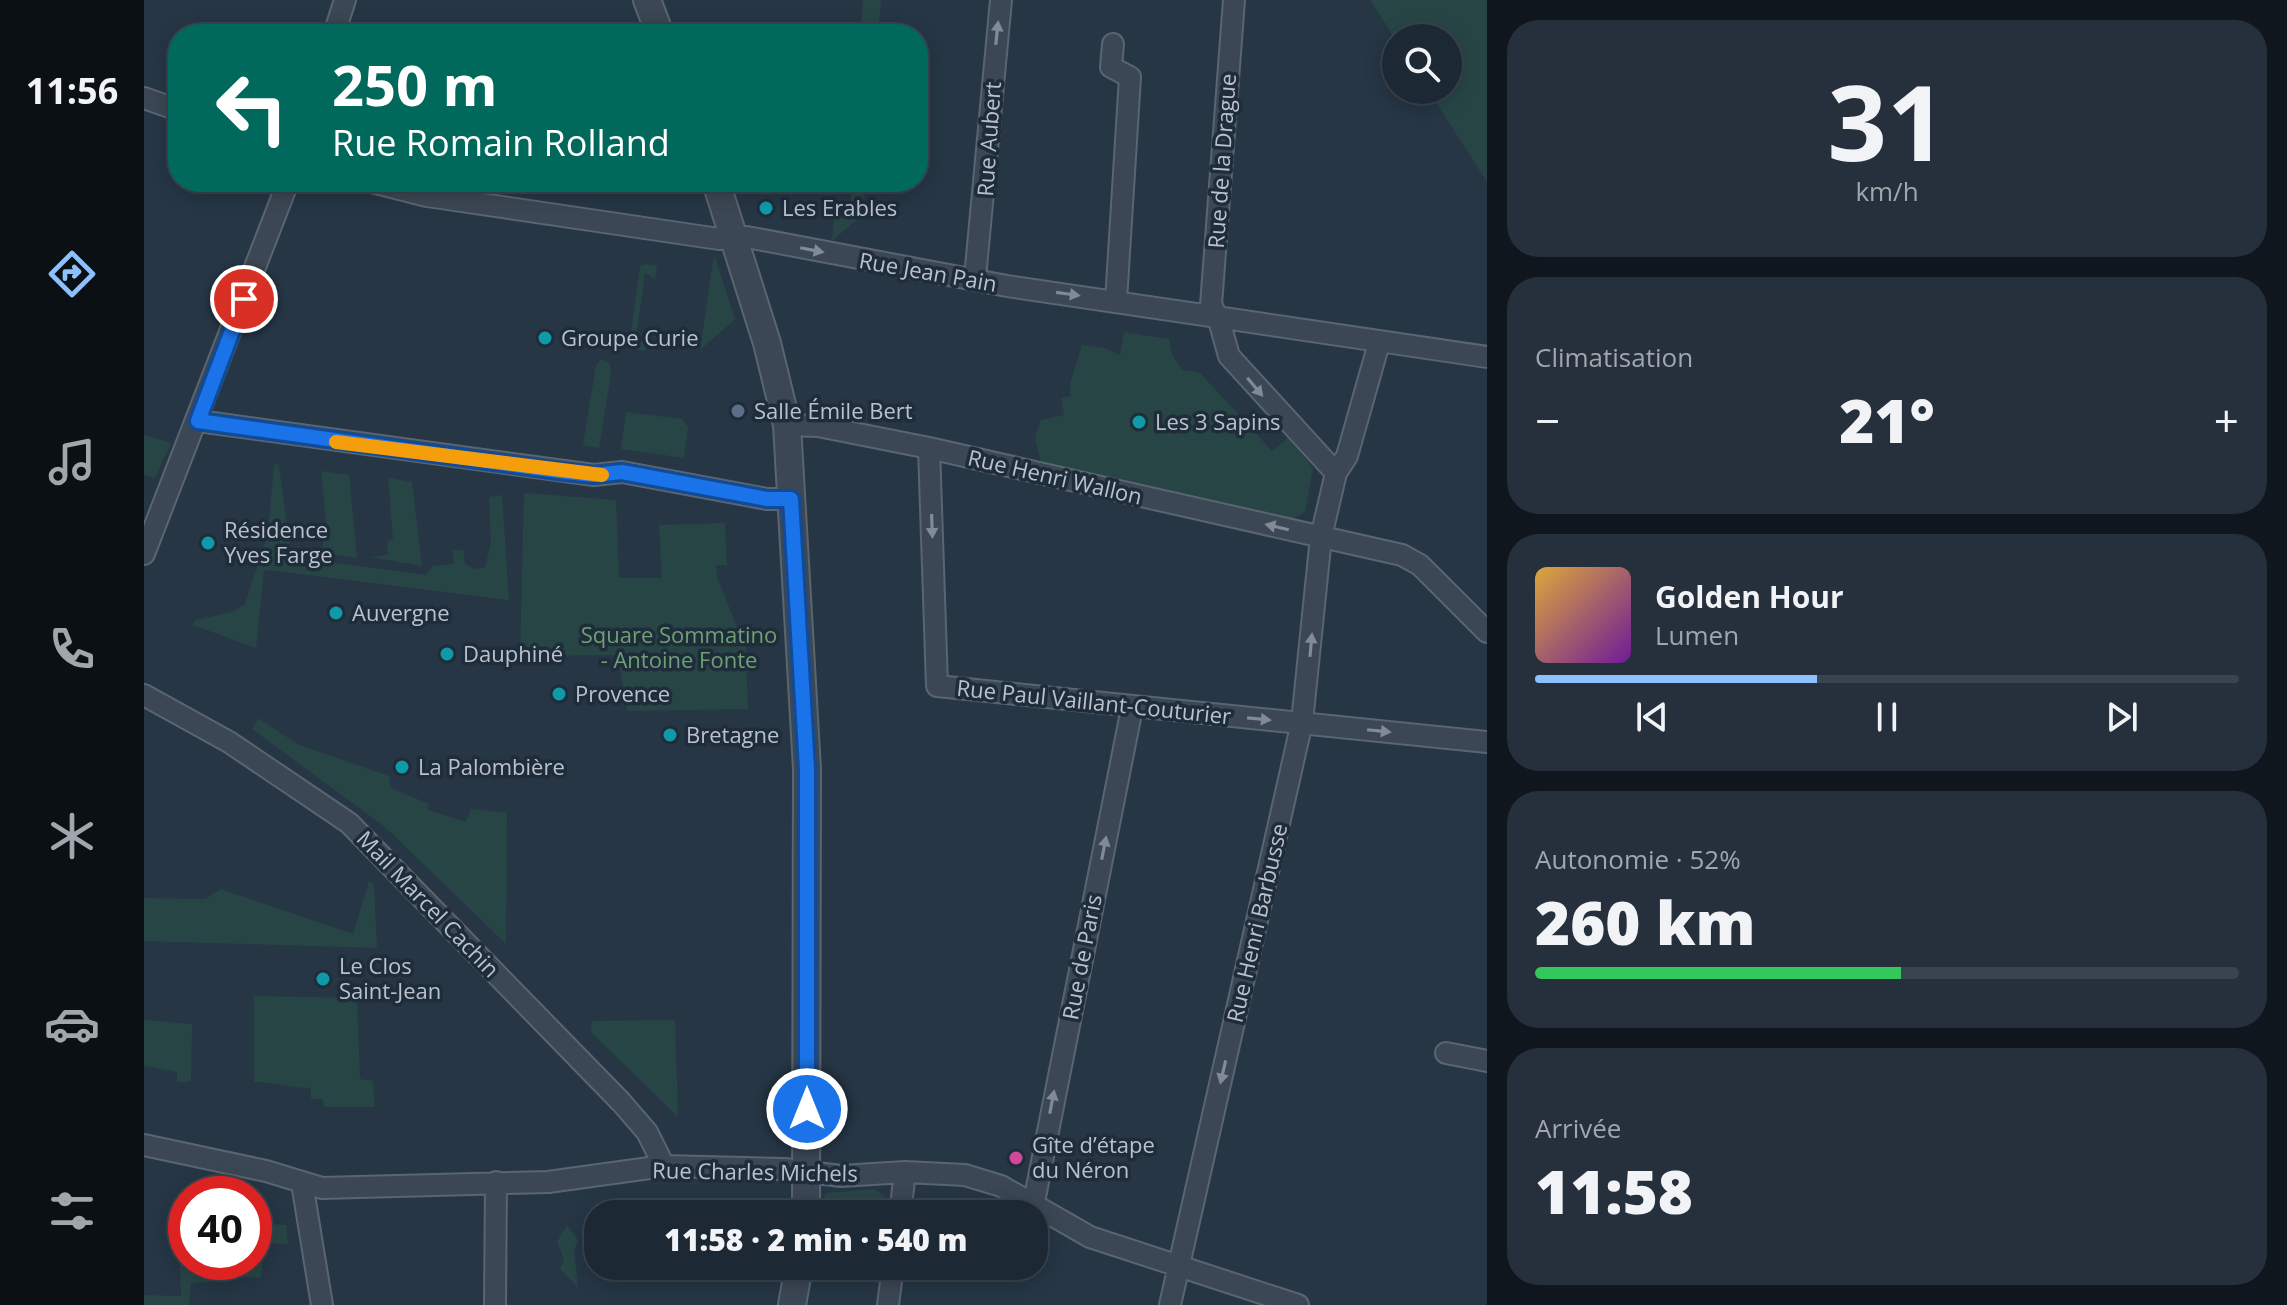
<!DOCTYPE html>
<html lang="fr">
<head>
<meta charset="utf-8">
<style>
	:root { --surface:#1c2834; --page:#25303c; --text:#f1f3f6; --muted:#a0a6ac; --line:#3a444f; --accent:#8dc1fd }
	body { margin:0; font-family:"Open Sans",sans-serif; background:var(--page); color:var(--text); height:100vh; display:flex; flex-direction:column; font-size:30px; white-space:nowrap }
	* { box-sizing:border-box; margin:0 }
	p { font-size:26px; color:var(--muted) }
	.icon { flex:none; width:44px; height:44px; fill:none; stroke:currentColor; stroke-width:2; stroke-linecap:round; stroke-linejoin:round }
	.map { position:relative; flex:1; overflow:hidden }
	.panel { display:flex; flex-direction:column; gap:20px; padding:20px; background:#0f161d; width:800px }
	.panel>* { flex:none }
	.guide { position:absolute; left:24px; top:24px; width:760px; height:168px; border-radius:32px; box-shadow:0 4px 20px #0003,0 0 0 2px var(--line); background:#00695c; color:#fff; overflow:hidden }
	.tools { position:absolute; left:1238px; top:24px; display:grid; gap:16px }
	.tools a { display:grid; place-items:center; width:80px; height:80px; border-radius:50%; background:var(--surface); box-shadow:0 4px 20px #0003,0 0 0 2px var(--line); font-size:40px }
	.speed { position:absolute; left:24px; top:1176px; display:flex; gap:16px; font-size:40px; font-weight:700; text-align:center }
	.speed>* { display:grid; place-content:center; width:104px; height:104px; border-radius:50%; background:var(--surface); box-shadow:0 4px 20px #0003,0 0 0 2px var(--line); line-height:1 }
	.speed .limit { border:12px solid #d22; background:#fff; color:#111 }
	.pin { position:absolute; display:grid; place-items:center; width:68px; height:68px; color:#fff; margin:-34px; border:4px solid #fff; border-radius:50%; box-shadow:0 2px 8px #0007 }
	.me { position:absolute; width:88px; margin:-44px; rotate:0deg; stroke-linejoin:round; filter:drop-shadow(0 0 6px #0008) }
	.turn { display:flex; align-items:center; gap:28px; height:168px; padding:0 32px; font-size:36px }
	.turn .icon { width:104px; height:104px; stroke-width:2.5 }
	.turn b { display:block; font-size:56px; line-height:68px }
	.big { font-size:60px; font-weight:800; line-height:1.1 }
	.panel .widget { flex:1; display:flex; flex-direction:column; justify-content:center; gap:12px; min-width:0; padding:0 28px; border-radius:32px; background:var(--page) }
	.panel .dial { align-items:center; gap:0 }
	.dial b { font-size:104px; line-height:1 }
	.song { display:flex; align-items:center; gap:24px }
	.cover { width:96px; height:96px; border-radius:12px; background:linear-gradient(135deg,hsl(40 70% 55%),hsl(280 70% 35%)) }
	.played { height:8px; border-radius:4px; background:linear-gradient(90deg,var(--accent) 40%,var(--line) 40%) }
	.keys { display:flex; justify-content:space-around; direction:ltr }
	.heat { display:flex; justify-content:space-between; align-items:center; font-size:44px; direction:ltr }
	.charge { height:12px; border-radius:6px; background:linear-gradient(90deg,#34c759 52%,var(--line) 0) }
	.trip { position:absolute; left:440px; top:1200px; width:464px; height:80px; border-radius:32px; background:var(--surface); box-shadow:0 4px 20px #0003,0 0 0 2px var(--line); font-weight:800; line-height:80px; text-align:center }
	main { display:flex; flex:1; min-height:0 }
	.tab-bar { display:flex; flex-direction:column; width:144px; justify-content:space-around; align-items:center; background:#0b1015; color:var(--muted) }
	.tab-bar .icon { width:56px; height:56px }
	.tab-bar .selected { color:var(--accent) }
	.tab-bar b { font-size:36px; color:var(--text) }
	.map>svg:first-child { display:block }
	.green { fill:#284546 }
	.lines { fill:none; stroke-linecap:round; stroke-linejoin:round }
	.minor-casing { stroke:#596571; stroke-width:24 }
	.tertiary-casing { stroke:#596571; stroke-width:30 }
	.minor { stroke:#3b4754; stroke-width:20 }
	.tertiary { stroke:#3b4754; stroke-width:26 }
	.oneway { fill:#808b97 }
	.route-casing { stroke:#114b97; stroke-width:20 }
	.route { stroke:#1a73e8; stroke-width:14 }
	.slow { stroke:#f59e0b; stroke-width:14 }
	.culture-dot { fill:#0f9aa8; stroke:#1f2c3a; stroke-width:3 }
	.service-dot { fill:#5c6f8a; stroke:#1f2c3a; stroke-width:3 }
	.hotel-dot { fill:#d1479c; stroke:#1f2c3a; stroke-width:3 }
	.labels { text-anchor:middle; stroke-width:7; stroke-linejoin:round; paint-order:stroke }
	.street-label { font-size:22px; fill:#b8c2cd; stroke:#1f2c3a }
	.poi-label { font-size:22px; fill:#b8c2cd; stroke:#1f2c3a; text-anchor:start }
	.park-label { font-size:22px; fill:#6ea075; stroke:#1f2c3a }
</style>
</head>
<body>
<main>
<nav class="tab-bar">
<b>11:56</b>
<svg class="icon selected" aria-label="directions" viewBox="0 0 24 24"><path d="M12 3l9 9-9 9-9-9zM9 14v-3h6M13 9l2 2-2 2"/></svg>
<svg class="icon" aria-label="music" viewBox="0 0 24 24"><path d="M9 18V5l10-2v13"/><circle cx="6" cy="18" r="3"/><circle cx="16" cy="16" r="3"/></svg>
<svg class="icon" aria-label="phone" viewBox="0 0 24 24"><path d="M5 4h4l2 5-3 2q2 4 5 5l2-3 5 2v4C11 20 4 13 5 4z"/></svg>
<svg class="icon" aria-label="climate" viewBox="0 0 24 24"><path d="M12 3v18M4 7l16 10M4 17L20 7"/></svg>
<svg class="icon" aria-label="car" viewBox="0 0 24 24"><path d="M5 17H2v-5l4-1 3-4h7l3 4 3 1v5h-3M9 17h6M6 11h13"/><circle cx="7" cy="17" r="2"/><circle cx="17" cy="17" r="2"/></svg>
<svg class="icon" aria-label="filters" viewBox="0 0 24 24"><path d="M4 7h16M4 17h16"/><circle cx="9" cy="7" r="2"/><circle cx="15" cy="17" r="2"/></svg>
</nav>
<div class="map">
<svg width="1343" height="1305" viewBox="0 0 1343 1305">
	<rect width="100%" height="100%" fill="#263645"/>
	<path class="green" d="M719,0H737L734,34H716Z
		M1226,0H1343V182L1284,90H1304V38L1252,40Z
		M708,182H721L718,215L688,241L691,208L706,209Z
		M570,254L591,319L556,350Z
		M500,264L513,266L511,279L501,273L492,337L502,345L501,351L485,348L496,266Z
		M980,332L1025,339L1028,355L1038,370L1056,373L1128,451L1145,437L1169,468L1161,512L1146,520L897,464L891,437L897,420L920,415L917,398L927,396L926,384L938,345L960,348L976,355Z
		M457,359L466,363L467,373L455,448L439,445L452,365Z
		M482,412L538,419L544,427L540,458L477,449Z
		M0,435L27,443L11,478L0,475Z
		M130,464L135,465L147,557L282,575L288,566L310,564L309,550H319L321,564L331,569L341,567L347,544L345,497L358,495L365,600L125,570L120,571L112,648L49,625L52,620L88,612L101,604L124,533Z
		M177,471L205,475L213,558L171,552V548L179,547L178,535L183,533Z
		M244,478L268,482L278,566L226,557L244,555L243,541L249,540Z
		M380,493L472,500L475,578H518L515,525L581,523L583,565H572L573,577L602,649L604,709L483,711L474,655L376,656Z
		M114,718L155,745L245,776L247,788L285,804L284,810L322,822L327,809L363,813L362,944L241,827L108,729Z
		M225,881L230,884L233,948L0,941V898L61,899L77,889L209,934Z
		M110,996L213,998L216,1079L229,1081L231,1107H180L179,1099H167V1088C145,1088 129,1082 110,1082Z
		M0,1020L48,1024L47,1082H33V1072L0,1066Z
		M531,1020L534,1117L447,1032L448,1021Z
		M72,1173L90,1177L89,1194H51L66,1187Z
		M731,1189L747,1201V1214H678L681,1193Z
		M110,1223L142,1225L144,1244L120,1243L117,1278L66,1276L65,1282L47,1283L45,1305H0V1295L37,1296L36,1261L42,1235V1262H110Z
		M423,1225L434,1240L430,1252L434,1287L416,1269L420,1259L413,1242Z"/>
	<g class="lines">
		<defs>
			<path id="minor" d="M1090,0L1067,305L1075,320L1085,356L1192,473
				M190,34L201,0
				M969,44L967,67L986,77L972,301
				M0,98L34,110
				M228,182L283,196L575,239L603,237L863,286L1343,357
				M831,278L857,0
				M54,421L450,475L478,472L623,499H647
				M643,425L674,426L785,448L1258,555L1276,565L1343,632
				M785,448L793,686L1343,742
				M0,554L144,182
				M0,695L85,742L205,823L477,1102L503,1132L520,1166
				M1302,1053L1343,1061
				M0,1145L122,1171L178,1188L404,1182L520,1166L640,1169L697,1176L761,1172L821,1175L857,1186L946,1237L1154,1305
				M158,1183L178,1305
				M889,1207L988,708
				M756,1214L761,1172
				M351,1305L352,1182
				M744,1305L749,1266
				M1026,1305L1158,722L1177,537L1192,473L1203,456L1235,343"/>
			<path id="tertiary" d="M503,0L516,34
				M572,182L623,343L643,425L663,769L662,1214
				M648,1305L655,1266"/>
		</defs>
		<use href="#minor" class="minor-casing"/>
		<use href="#tertiary" class="tertiary-casing"/>
		<use href="#minor" class="minor"/>
		<use href="#tertiary" class="tertiary"/>
	</g>
	<defs><path id="oneway-solid" d="M-6-.8H1V-3.2L6.5 0L1 3.2V.8H-6Z" transform="scale(2)"/></defs>
	<g class="oneway">
		<use href="#oneway-solid" transform="translate(853 33) rotate(-84)"/>
		<use href="#oneway-solid" transform="translate(668 250) rotate(11)"/>
		<use href="#oneway-solid" transform="translate(924 294) rotate(8)"/>
		<use href="#oneway-solid" transform="translate(1111 387) rotate(50)"/>
		<use href="#oneway-solid" transform="translate(788 526) rotate(88)"/>
		<use href="#oneway-solid" transform="translate(1133 527) rotate(-167)"/>
		<use href="#oneway-solid" transform="translate(1167 645) rotate(-85)"/>
		<use href="#oneway-solid" transform="translate(1115 719) rotate(5)"/>
		<use href="#oneway-solid" transform="translate(1235 731) rotate(6)"/>
		<use href="#oneway-solid" transform="translate(960 848) rotate(-79)"/>
		<use href="#oneway-solid" transform="translate(1079 1072) rotate(103)"/>
		<use href="#oneway-solid" transform="translate(908 1102) rotate(-79)"/>
	</g>
	<g class="lines">
		<defs>
			<path id="route" d="M100,299L54,421L421,472L450,475L478,472L623,499H647L663,769V1109"/>
		</defs>
		<use href="#route" class="route-casing"/>
		<use href="#route" class="route"/>
		<path class="slow" d="M192,442L458,475"/>
	</g>
	<g class="culture-dot">
		<circle cx="622" cy="208" r="8"/>
		<circle cx="401" cy="338" r="8"/>
		<circle cx="995" cy="422" r="8"/>
		<circle cx="64" cy="543" r="8"/>
		<circle cx="192" cy="613" r="8"/>
		<circle cx="303" cy="654" r="8"/>
		<circle cx="415" cy="694" r="8"/>
		<circle cx="526" cy="735" r="8"/>
		<circle cx="258" cy="767" r="8"/>
		<circle cx="179" cy="979" r="8"/>
	</g>
	<circle class="service-dot" cx="594" cy="411" r="8"/>
	<circle class="hotel-dot" cx="872" cy="1158" r="8"/>
	<g class="labels">
		<g class="street-label">
			<text transform="translate(845 139) rotate(-86)" y="8">Rue Aubert</text>
			<text transform="translate(1078 161) rotate(-86)" y="8">Rue de la Drague</text>
			<text transform="translate(784 272) rotate(10)" y="8">Rue Jean Pain</text>
			<text transform="translate(911 477) rotate(13)" y="8">Rue Henri Wallon</text>
			<text transform="translate(950 702) rotate(6)" y="8">Rue Paul Vaillant-Couturier</text>
			<text transform="translate(284 904) rotate(46)" y="8">Mail Marcel Cachin</text>
			<text transform="translate(1113 923) rotate(-77)" y="8">Rue Henri Barbusse</text>
			<text transform="translate(938 957) rotate(-79)" y="8">Rue de Paris</text>
			<text transform="translate(611 1172) rotate(1)" y="8">Rue Charles Michels</text>
		</g>
		<g class="poi-label">
			<text x="638" y="216">Les Erables</text>
			<text x="417" y="346">Groupe Curie</text>
			<text x="610" y="419">Salle Émile Bert</text>
			<text x="1011" y="430">Les 3 Sapins</text>
			<text x="80" y="538">Résidence<tspan x="80" dy="25">Yves Farge</tspan></text>
			<text x="208" y="621">Auvergne</text>
			<text x="319" y="662">Dauphiné</text>
			<text x="431" y="702">Provence</text>
			<text x="542" y="743">Bretagne</text>
			<text x="274" y="775">La Palombière</text>
			<text x="195" y="974">Le Clos<tspan x="195" dy="25">Saint-Jean</tspan></text>
			<text x="888" y="1153">Gîte d’étape<tspan x="888" dy="25">du Néron</tspan></text>
		</g>
		<g class="park-label">
			<text x="535" y="643">Square Sommatino<tspan x="535" dy="25">- Antoine Fonte</tspan></text>
		</g>
	</g>
</svg>
<div class="tools">
<a><svg class="icon" aria-label="search" viewBox="0 0 24 24"><circle cx="10" cy="10" r="6"/><path d="M15 15l6 6"/></svg></a>
</div>
<div class="speed"><div class="limit">40</div></div>
<div class="pin" style="left:100px;top:299px;background:#d93025"><svg class="icon" aria-label="arrive" viewBox="0 0 24 24"><path d="M6 21V4h12l-3 4 3 4H6"/></svg></div>
<svg class="me" style="left:663px;top:1109px" viewBox="-20 -20 40 40"><circle r="17" fill="#1a73e8" stroke="#fff" stroke-width="3"/><path d="M0-11L8 9 0 5-8 9z" fill="#fff"/></svg>
<div class="trip">11:58 · 2 min · 540 m</div>
<div class="guide">
<div class="turn"><svg class="icon" aria-label="left" viewBox="0 0 24 24"><path d="M17 20v-9H6M10 6l-5 5 5 5"/></svg><div><b>250 m</b>Rue Romain Rolland</div></div>
</div>
</div>
<section class="panel">
<div class="widget dial"><b>31</b><p>km/h</p></div>
<div class="widget"><p>Climatisation</p>
<div class="heat"><a>−</a><b class="big">21°</b><a>+</a></div>
</div>
<div class="widget">
<div class="song"><i class="cover"></i><div><b>Golden Hour</b><p>Lumen</p></div></div>
<div class="played"></div>
<div class="keys"><svg class="icon" aria-label="previous" viewBox="0 0 24 24"><path d="M18 5L8 12l10 7zM5 5v14"/></svg><svg class="icon" aria-label="pause" viewBox="0 0 24 24"><path d="M8 5v14M16 5v14"/></svg><svg class="icon" aria-label="next" viewBox="0 0 24 24"><path d="M6 5l10 7-10 7zM19 5v14"/></svg></div>
</div>
<div class="widget"><p>Autonomie · 52%</p><b class="big">260 km</b><div class="charge"></div></div>
<div class="widget"><p>Arrivée</p><b class="big">11:58</b></div>
</section>
</main>
</body>
</html>
